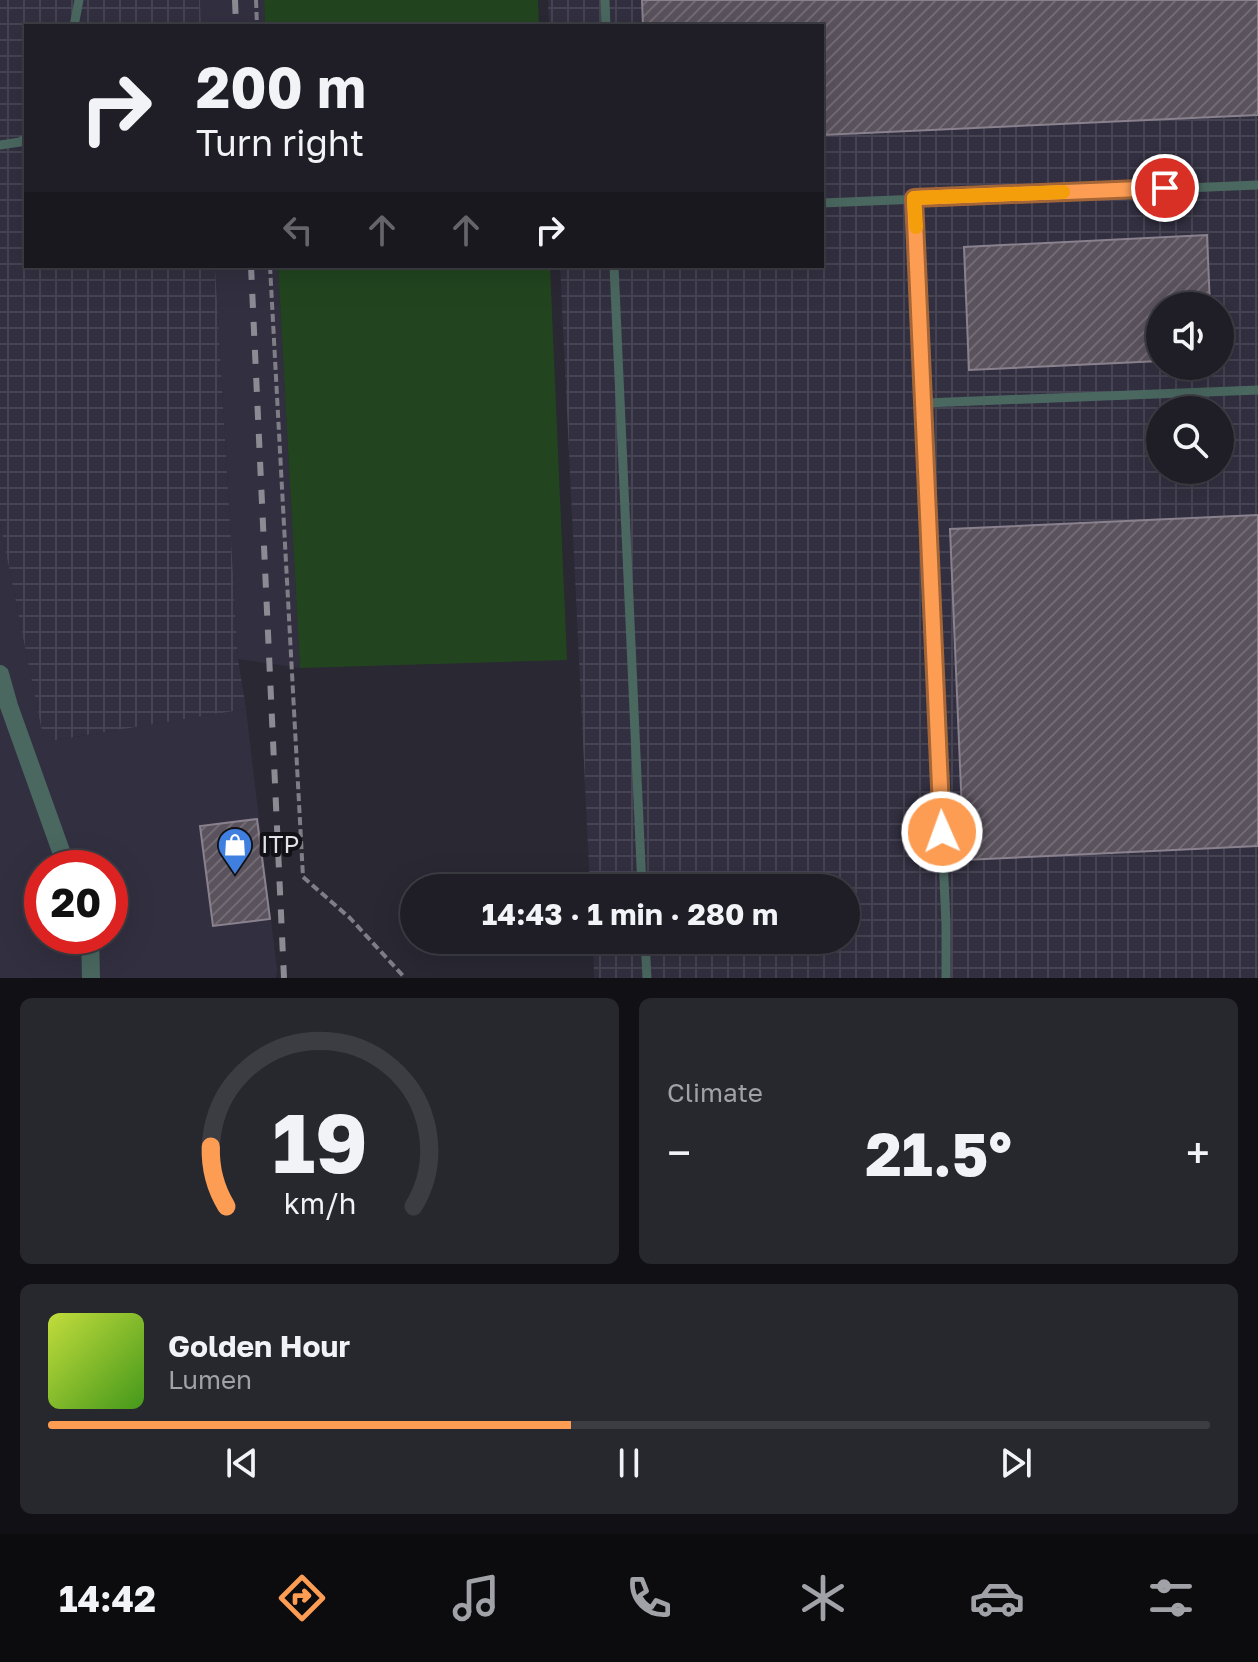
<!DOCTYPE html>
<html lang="en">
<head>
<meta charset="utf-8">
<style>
	:root { --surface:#1f1e26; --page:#27272e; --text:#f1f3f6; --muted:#a1a2a7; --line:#3c3c43; --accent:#fd9d54 }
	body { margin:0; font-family:"Golos Text",sans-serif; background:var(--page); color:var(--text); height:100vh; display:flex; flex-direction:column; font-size:30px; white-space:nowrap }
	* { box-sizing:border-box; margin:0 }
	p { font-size:26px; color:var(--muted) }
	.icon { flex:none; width:44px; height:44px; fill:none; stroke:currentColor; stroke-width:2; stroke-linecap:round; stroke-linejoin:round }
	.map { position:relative; height:978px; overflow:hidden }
	.sheet { display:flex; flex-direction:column; gap:20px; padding:20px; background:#111015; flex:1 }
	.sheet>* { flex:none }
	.top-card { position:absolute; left:24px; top:24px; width:800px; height:244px; border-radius:0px; box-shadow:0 8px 32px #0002,0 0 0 2px var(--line); background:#1f1e26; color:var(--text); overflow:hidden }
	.buttons { position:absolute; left:1146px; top:292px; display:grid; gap:16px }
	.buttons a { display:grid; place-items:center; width:88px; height:88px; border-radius:50%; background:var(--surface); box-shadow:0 8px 32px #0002,0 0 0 2px var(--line); font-size:40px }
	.speed { position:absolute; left:24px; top:850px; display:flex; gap:16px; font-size:40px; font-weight:700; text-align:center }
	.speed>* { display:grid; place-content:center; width:104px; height:104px; border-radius:50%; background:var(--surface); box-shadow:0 8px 32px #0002,0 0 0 2px var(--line); line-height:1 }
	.speed .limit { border:12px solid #d22; background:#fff; color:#111 }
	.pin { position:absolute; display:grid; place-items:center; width:68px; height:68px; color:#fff; margin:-34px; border:4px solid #fff; border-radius:50%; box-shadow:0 2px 8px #0007 }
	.me { position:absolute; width:88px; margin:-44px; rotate:358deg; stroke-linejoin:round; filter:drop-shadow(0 0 6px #0008) }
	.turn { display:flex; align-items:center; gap:28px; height:168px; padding:0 40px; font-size:36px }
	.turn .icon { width:104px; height:104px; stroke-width:2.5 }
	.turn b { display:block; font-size:56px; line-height:68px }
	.lanes { display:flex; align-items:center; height:76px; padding:0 40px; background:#0003; justify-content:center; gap:40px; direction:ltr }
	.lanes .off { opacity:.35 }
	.big { font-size:60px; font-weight:700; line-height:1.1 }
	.sheet .tile { flex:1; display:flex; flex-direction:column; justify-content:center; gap:12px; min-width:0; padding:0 28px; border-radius:12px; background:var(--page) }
	.sheet .dial { align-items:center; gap:0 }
	.dial svg { height:208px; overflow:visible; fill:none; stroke:var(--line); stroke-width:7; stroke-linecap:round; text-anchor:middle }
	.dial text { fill:var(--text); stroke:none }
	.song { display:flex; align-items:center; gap:24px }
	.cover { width:96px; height:96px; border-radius:12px; background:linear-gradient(135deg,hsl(70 70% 55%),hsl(100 70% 35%)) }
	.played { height:8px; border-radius:4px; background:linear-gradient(90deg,var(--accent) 45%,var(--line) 45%) }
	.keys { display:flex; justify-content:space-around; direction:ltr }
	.heat { display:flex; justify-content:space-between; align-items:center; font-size:44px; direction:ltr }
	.sheet .tiles { flex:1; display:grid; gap:20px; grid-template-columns:1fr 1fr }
	.tile:last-child { grid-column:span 2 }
	.trip { position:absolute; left:400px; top:874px; width:460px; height:80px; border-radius:40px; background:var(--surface); box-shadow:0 8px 32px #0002,0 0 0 2px var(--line); font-weight:700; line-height:80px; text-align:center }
	.tab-bar { display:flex; height:128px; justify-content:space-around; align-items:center; background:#0c0c0f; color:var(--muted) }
	.tab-bar .icon { width:56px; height:56px }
	.tab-bar .selected { color:var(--accent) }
	.tab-bar b { font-size:36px; color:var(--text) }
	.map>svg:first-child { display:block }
	.built { fill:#322f40; fill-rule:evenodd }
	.industrial { fill:url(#industrial-grid); fill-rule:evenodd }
	.green { fill:#22451f }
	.building { fill:url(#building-hatch); stroke:#89818d; stroke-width:2 }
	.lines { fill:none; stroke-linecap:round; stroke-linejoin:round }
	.path { stroke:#7f7e87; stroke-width:4; stroke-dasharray:8 4; stroke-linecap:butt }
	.lane { stroke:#4a6860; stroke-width:9 }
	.street { stroke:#4a6860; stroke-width:18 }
	.rail { stroke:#8c8b94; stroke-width:6; stroke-dasharray:14 14; stroke-linecap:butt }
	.route-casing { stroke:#a46637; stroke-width:20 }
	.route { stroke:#fd9d54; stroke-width:14 }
	.slow { stroke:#f59e0b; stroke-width:14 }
	.labels { text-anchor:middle; stroke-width:8; stroke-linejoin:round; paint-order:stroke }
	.poi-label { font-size:24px; fill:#e3e2e9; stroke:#121116; text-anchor:start }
</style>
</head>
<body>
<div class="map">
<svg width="1258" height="978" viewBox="0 0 1258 978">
	<defs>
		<pattern id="industrial-grid" width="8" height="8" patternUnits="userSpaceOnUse" patternTransform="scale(2)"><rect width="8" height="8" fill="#322f40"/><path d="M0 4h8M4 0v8" fill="none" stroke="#464352"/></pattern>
		<pattern id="building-hatch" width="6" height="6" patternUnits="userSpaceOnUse" patternTransform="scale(2)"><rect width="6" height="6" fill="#5a525d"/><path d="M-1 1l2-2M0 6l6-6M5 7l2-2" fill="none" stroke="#726b74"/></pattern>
	</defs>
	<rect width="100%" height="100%" fill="#292833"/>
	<path class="built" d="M200,0H264L265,26H201Z
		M215,266H278L300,668L238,659Z
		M0,523L44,742L246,709L277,970L276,978H0ZM42,868H110V936H42Z"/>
	<path class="industrial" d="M0,0H200L201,26H26V266H215L238,659L246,709L44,742L0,523Z
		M548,0H1258V978H594L593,940H846V888H590L560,266H822V26H549ZM1160,306H1220V366H1160ZM1160,410H1220V470H1160Z"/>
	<path class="green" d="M264,0H538L539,26H265Z
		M278,266H550L567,660L300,668Z"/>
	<path class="building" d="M642,0H1258V115L822,135V26H643Z
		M1207,235L1210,306H1160V361L969,370L964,247Z
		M1258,515V846L964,860L950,529Z
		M257,819L270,919L213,926L200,826Z"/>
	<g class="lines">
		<path class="path" d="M256,0L257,26
			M270,266L303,877L350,918L405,978"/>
		<path class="lane" d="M605,0L606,26
			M74,26L79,0
			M0,145L20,142L26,138
			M914,198L946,924V978
			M822,203L1258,185
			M614,266L642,888
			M925,403L1258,390
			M645,940L647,978"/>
		<path class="street" d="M0,674L9,706L67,868
			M90,936L91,978"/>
		<path class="rail" d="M235,0L236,26
			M251,266L284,978"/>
	</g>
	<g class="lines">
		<defs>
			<path id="route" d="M942,832L914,198L1165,188"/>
		</defs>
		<use href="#route" class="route-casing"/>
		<use href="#route" class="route"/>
		<path class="slow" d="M916,227L914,198L1063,192"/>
	</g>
	<defs>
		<symbol id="shop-pin" viewBox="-11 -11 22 30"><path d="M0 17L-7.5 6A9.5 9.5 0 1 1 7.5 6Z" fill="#3f7fe0" stroke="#121116"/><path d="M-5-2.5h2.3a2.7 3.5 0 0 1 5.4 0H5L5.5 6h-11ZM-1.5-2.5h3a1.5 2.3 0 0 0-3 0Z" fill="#fff"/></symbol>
	</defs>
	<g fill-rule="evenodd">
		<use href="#shop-pin" x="215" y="825" width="40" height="54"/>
	</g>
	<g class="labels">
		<g class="poi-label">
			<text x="261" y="853">ITP</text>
		</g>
	</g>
</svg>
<div class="buttons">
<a><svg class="icon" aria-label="sound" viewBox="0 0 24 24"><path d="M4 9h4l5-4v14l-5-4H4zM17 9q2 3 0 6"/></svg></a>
<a><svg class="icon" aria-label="search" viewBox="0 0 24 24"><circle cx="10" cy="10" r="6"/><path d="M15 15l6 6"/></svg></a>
</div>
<div class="speed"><div class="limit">20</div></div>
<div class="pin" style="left:1165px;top:188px;background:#d93025"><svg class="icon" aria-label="arrive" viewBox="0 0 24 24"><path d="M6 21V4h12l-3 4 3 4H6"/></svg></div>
<svg class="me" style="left:942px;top:832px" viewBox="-20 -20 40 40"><circle r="17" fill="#fd9d54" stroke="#fff" stroke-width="3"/><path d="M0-11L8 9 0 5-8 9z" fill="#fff"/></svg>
<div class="trip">14:43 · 1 min · 280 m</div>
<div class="top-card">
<div class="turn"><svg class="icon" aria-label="right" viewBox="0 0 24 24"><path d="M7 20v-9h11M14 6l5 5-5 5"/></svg><div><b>200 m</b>Turn right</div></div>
<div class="lanes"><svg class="icon off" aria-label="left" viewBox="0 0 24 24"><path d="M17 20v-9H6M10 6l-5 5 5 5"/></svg><svg class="icon off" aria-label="ahead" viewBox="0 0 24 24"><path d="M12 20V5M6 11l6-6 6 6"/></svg><svg class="icon off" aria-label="ahead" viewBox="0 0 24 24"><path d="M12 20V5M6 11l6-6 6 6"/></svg><svg class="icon" aria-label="right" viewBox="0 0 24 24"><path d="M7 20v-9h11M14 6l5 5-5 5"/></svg></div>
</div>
</div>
<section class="sheet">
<div class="tiles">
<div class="tile dial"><svg viewBox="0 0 100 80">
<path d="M14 69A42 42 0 1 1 86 69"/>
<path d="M14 69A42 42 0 0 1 8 46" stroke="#fd9d54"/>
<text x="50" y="56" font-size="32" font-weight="700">19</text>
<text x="50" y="72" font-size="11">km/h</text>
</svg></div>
<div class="tile"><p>Climate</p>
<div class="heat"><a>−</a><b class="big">21.5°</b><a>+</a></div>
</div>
<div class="tile">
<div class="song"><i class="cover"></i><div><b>Golden Hour</b><p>Lumen</p></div></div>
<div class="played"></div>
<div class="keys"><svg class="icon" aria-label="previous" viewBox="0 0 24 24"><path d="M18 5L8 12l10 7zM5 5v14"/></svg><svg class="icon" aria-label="pause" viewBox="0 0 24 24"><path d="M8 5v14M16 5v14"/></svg><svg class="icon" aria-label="next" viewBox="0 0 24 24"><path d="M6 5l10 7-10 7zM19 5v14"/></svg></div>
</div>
</div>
</section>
<nav class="tab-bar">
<b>14:42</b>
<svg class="icon selected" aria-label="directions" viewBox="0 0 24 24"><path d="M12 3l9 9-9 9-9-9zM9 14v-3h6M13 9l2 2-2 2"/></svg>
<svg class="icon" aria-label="music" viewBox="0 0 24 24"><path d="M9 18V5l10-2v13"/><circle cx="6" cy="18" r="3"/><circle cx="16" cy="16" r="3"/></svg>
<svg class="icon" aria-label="phone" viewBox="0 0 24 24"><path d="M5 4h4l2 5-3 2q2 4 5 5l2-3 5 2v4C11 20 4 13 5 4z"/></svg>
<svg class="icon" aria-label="climate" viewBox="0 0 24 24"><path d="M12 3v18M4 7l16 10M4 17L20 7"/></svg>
<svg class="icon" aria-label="car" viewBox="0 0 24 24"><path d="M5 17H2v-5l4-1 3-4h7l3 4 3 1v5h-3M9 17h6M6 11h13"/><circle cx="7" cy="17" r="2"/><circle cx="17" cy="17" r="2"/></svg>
<svg class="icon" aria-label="filters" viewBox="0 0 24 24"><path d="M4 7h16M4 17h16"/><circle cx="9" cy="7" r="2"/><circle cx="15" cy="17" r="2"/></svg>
</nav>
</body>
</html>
